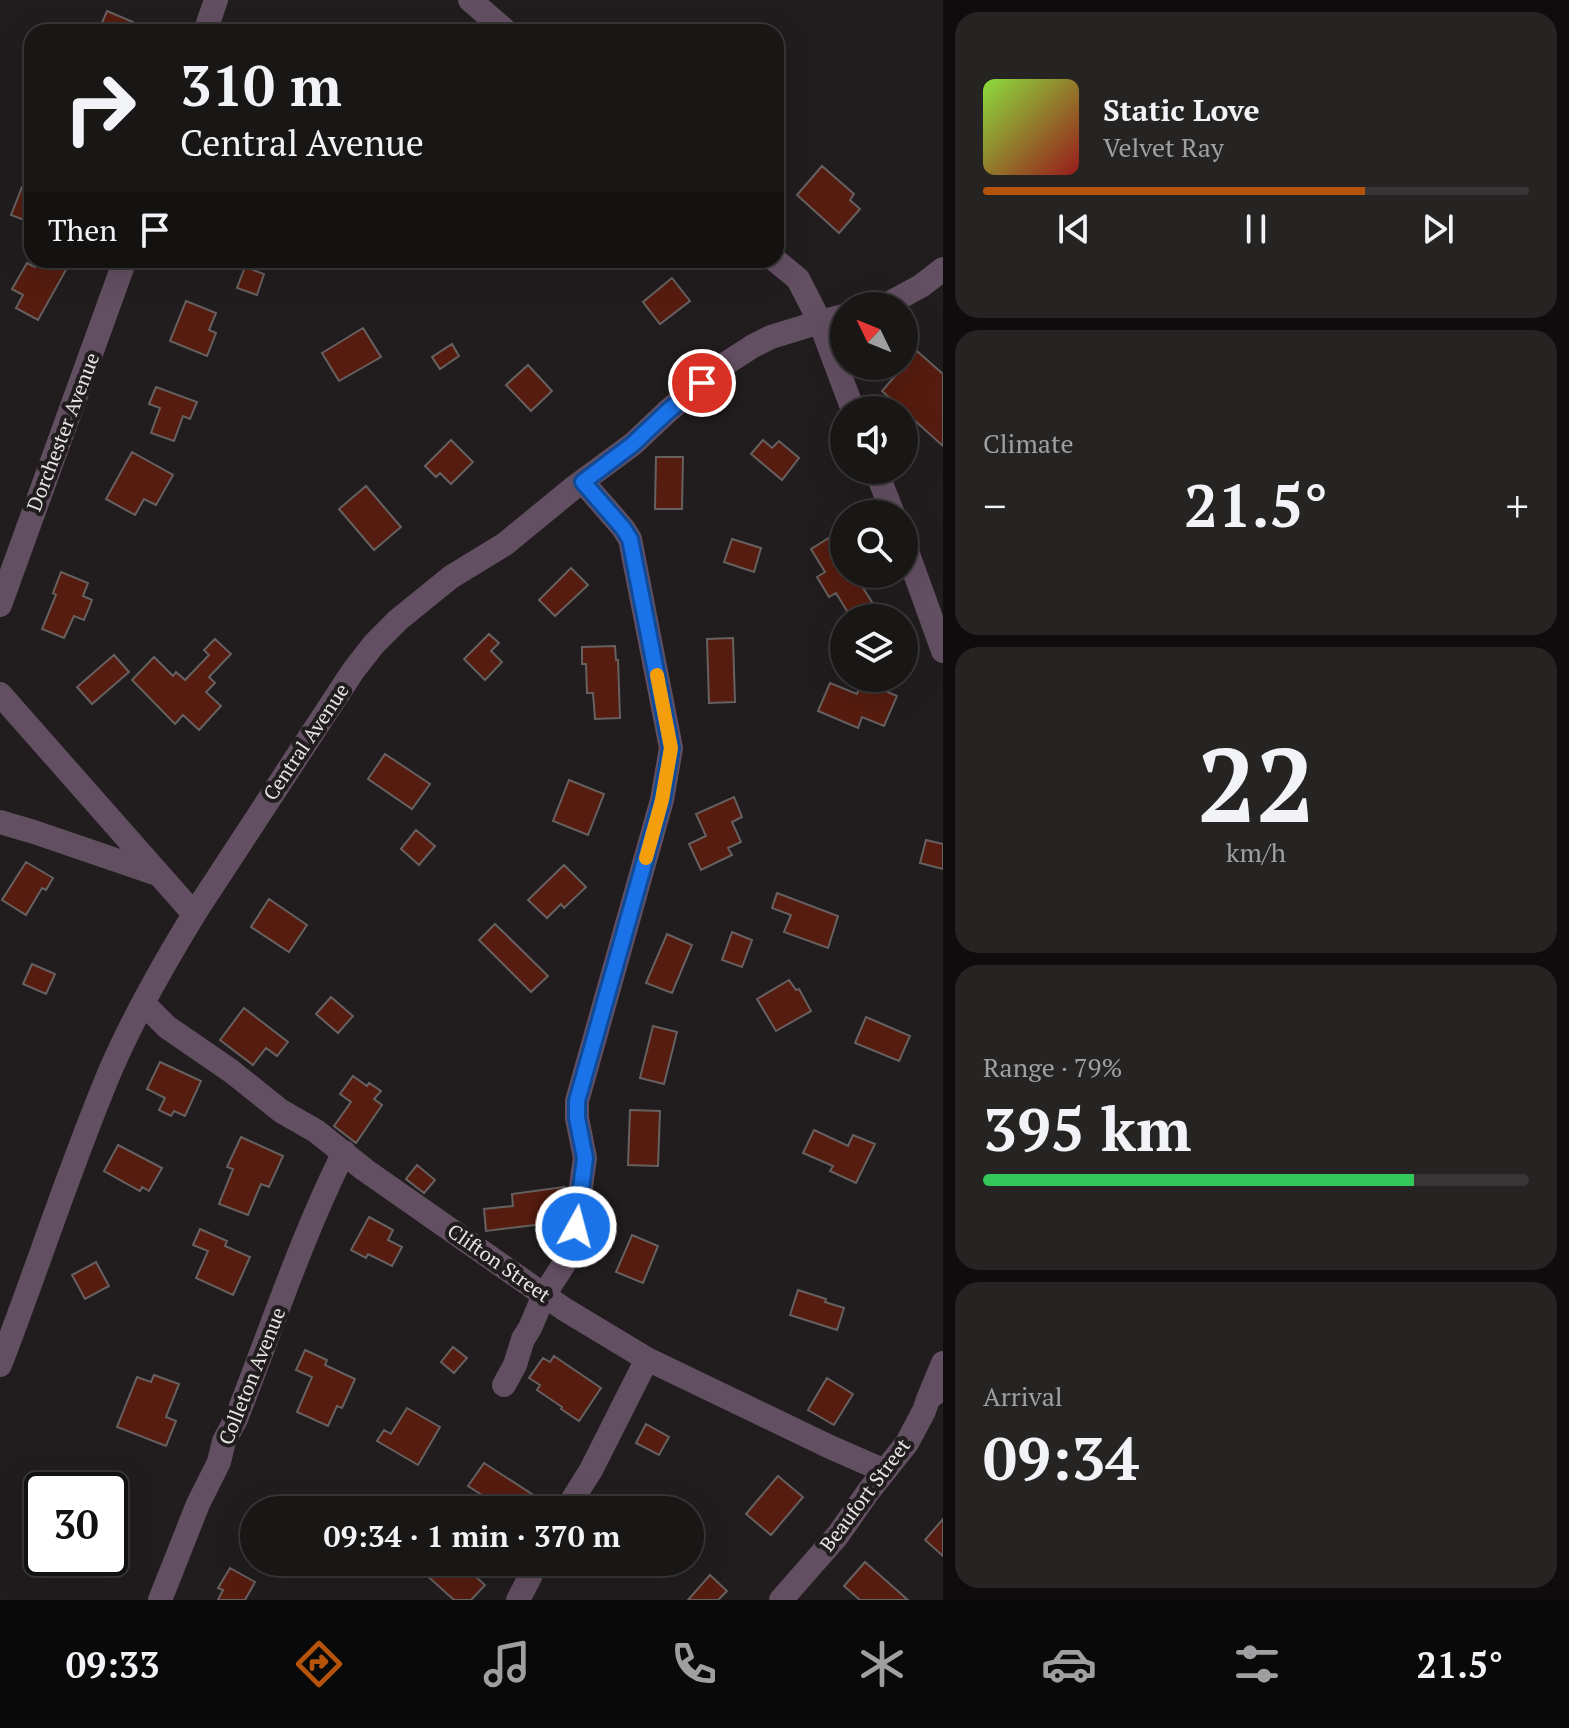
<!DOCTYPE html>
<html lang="en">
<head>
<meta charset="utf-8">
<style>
	:root { --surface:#191616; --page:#262323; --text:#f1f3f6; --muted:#9f9fa1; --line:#373535; --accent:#b45309 }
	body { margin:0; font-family:"PT Serif",serif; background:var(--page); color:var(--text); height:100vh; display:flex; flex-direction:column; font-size:30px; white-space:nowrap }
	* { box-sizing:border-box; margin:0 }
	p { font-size:26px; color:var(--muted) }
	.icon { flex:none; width:44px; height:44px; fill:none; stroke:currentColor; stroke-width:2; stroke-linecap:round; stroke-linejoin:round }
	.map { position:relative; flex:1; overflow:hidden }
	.drawer { display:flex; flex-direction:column; gap:12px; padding:12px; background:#0e0c0c; width:626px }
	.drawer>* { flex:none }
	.guide { position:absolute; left:24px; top:24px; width:760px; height:244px; border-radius:24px; box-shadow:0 8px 32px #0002,0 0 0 2px var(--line); background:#191616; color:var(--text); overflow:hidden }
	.needle { width:52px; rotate:313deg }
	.buttons { position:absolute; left:830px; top:292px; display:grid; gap:16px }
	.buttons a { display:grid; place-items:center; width:88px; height:88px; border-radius:50%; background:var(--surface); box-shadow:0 8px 32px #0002,0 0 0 2px var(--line); font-size:40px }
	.speed { position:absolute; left:24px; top:1472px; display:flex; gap:16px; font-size:40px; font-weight:700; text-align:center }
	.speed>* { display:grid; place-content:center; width:104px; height:104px; border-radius:50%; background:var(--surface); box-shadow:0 8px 32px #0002,0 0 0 2px var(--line); line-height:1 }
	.speed .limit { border:4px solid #111; border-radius:12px; background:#fff; color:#111 }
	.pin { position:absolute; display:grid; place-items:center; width:68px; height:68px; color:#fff; margin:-34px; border:4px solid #fff; border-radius:50%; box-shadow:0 2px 8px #0007 }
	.me { position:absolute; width:88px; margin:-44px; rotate:7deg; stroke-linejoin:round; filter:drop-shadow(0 0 6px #0008) }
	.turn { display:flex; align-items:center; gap:28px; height:168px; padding:0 24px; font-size:36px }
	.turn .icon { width:104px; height:104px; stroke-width:2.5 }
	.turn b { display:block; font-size:56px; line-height:68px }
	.then { display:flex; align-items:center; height:76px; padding:0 24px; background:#0003; gap:16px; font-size:30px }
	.big { font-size:60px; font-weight:700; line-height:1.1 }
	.drawer .widget { flex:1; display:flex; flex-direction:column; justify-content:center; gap:12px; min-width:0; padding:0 28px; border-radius:24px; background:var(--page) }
	.drawer .dial { align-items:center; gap:0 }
	.dial b { font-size:104px; line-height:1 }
	.song { display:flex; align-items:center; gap:24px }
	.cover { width:96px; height:96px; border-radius:12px; background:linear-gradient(135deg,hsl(90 70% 55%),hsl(0 70% 35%)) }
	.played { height:8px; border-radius:4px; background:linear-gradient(90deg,var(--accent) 70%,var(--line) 70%) }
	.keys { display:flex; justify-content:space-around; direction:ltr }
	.heat { display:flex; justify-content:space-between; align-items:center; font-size:44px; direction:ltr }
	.charge { height:12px; border-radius:6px; background:linear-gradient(90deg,#34c759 79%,var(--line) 0) }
	.trip { position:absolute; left:240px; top:1496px; width:464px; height:80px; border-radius:40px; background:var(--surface); box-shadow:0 8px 32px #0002,0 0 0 2px var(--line); font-weight:700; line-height:80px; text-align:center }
	.menu { display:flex; height:128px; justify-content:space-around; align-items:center; background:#0a0909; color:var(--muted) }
	.menu .icon { width:56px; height:56px }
	.menu .current { color:var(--accent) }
	.menu b { font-size:36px; color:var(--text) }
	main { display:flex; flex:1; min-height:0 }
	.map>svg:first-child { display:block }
	.building { fill:#561c0f; stroke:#666160; stroke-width:2 }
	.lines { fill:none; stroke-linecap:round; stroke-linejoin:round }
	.minor { stroke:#634f62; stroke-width:24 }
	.route-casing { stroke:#114b97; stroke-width:20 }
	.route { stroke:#1a73e8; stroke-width:14 }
	.slow { stroke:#f59e0b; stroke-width:14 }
	.labels { text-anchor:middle; stroke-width:8; stroke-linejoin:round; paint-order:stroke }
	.street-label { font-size:20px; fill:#e7e4e4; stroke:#211d1e }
</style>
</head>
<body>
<main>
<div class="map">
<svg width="943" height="1600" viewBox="0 0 943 1600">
	<rect width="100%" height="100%" fill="#211d1e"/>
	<path class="building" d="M107,11L133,22L129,32H98Z
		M822,166L854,194L850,200L860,209L839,233L797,195Z
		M22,187L32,191V223L11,215Z
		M39,260H52L67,268L38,320L16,308L23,295L12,289L27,263L35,267Z
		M245,267L264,274L257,295L237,288Z
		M672,278L690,301L660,324L643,302Z
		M186,301L216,313L209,330L216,333L207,356L170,341Z
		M363,328L381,357L339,381L322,353Z
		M452,344L459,356L440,369L432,357Z
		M917,351L943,374V446L882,391Z
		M528,365L552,391L531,411L506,385Z
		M156,387L197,402L190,419L183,416L174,441L151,433L160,408L149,404Z
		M451,440L473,462L451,484L440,473L436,477L425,466Z
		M763,440L772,448L779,441L799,458L782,480L751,454Z
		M132,452L173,475L156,505L144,499L135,515L106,499Z
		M656,457H683L682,509H655Z
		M366,486L401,527L374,550L339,509Z
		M840,531L844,539V574H854L872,602L850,616L836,593L829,597L817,577L825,572L811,549Z
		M732,539L761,548L754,572L724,562Z
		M571,568L588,585L555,616L539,600Z
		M61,572L88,583L83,596L92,600L84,620L74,616L64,638L42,629L56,595L53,593Z
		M489,634L499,643L491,651L502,662L485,680L464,659Z
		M733,638L735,702L709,703L707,639Z
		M215,639L231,654L209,677L215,683L206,692L221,706L199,730L183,715L175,724L132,680L154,657L173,676L176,672L185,680L209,655L204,650Z
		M615,646L616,660H618L620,718L595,719L593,693H587L586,664H582V647Z
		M114,655L129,672L92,704L77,687Z
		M863,681L897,696L884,726L862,717L858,728L818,711L830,683L857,694Z
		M385,754L430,784L412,809L368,779Z
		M569,780L604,794L588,835L553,821Z
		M734,797L742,817L732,822L741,842L728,848L732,855L701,870L689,844L706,836L696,814Z
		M416,830L435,846L419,865L401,849Z
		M926,840L943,844V869L920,863Z
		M26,862L53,878L46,890L42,888L26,915L2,900Z
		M564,865L586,887L564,908L561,904L547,918L528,900Z
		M777,893L838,916L828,948L784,932L791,915L772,908Z
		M269,899L307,925L289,952L251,927Z
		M495,924L548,976L531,992L479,940Z
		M732,932L752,940L742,967L722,960Z
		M667,934L692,945L672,993L646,983Z
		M32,964L55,974L46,994L23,984Z
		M789,980L796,990L799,989L811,1011L776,1031L757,999Z
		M331,997L353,1016L338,1033L316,1014Z
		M244,1008L288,1042L277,1056L266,1048L253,1065L220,1040Z
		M866,1017L910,1036L899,1061L855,1043Z
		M653,1026L677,1032L664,1084L640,1078Z
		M160,1062L201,1081L185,1116L174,1111L171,1116L159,1110L165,1098L147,1089Z
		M353,1076L367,1086L369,1083L381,1091L374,1099L382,1105L356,1143L334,1126L351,1102L340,1094Z
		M630,1110L660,1111L658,1166L628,1165Z
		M814,1130L848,1146L853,1135L875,1144L856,1183L830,1171L833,1166L803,1153Z
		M241,1137L283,1156L269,1187L261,1184L248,1215L219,1204L233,1169L227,1167Z
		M118,1145L162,1168L149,1191L142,1187L140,1191L104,1171Z
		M417,1165L435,1180L424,1193L406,1179Z
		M564,1187L563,1208L550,1209L551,1223L486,1231L484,1209L513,1206L512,1194Z
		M369,1217L393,1230L388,1240L402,1247L392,1266L368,1254L366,1258L351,1250Z
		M200,1229L227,1241L225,1246L250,1257L233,1295L196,1278L208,1251L193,1245Z
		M632,1235L658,1246L643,1283L616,1272Z
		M96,1262L109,1286L85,1299L72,1275Z
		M798,1290L826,1299L825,1302L844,1308L837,1330L790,1315Z
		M453,1347L467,1358L454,1373L441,1362Z
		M305,1350L327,1360L325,1365L355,1379L342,1408L337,1406L328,1426L297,1412L312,1377L296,1370Z
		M554,1356L601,1388L579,1421L561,1409L562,1407L537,1390L540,1385L529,1378L543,1358L550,1362Z
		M154,1375L179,1384L166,1417L176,1421L166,1446L117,1427L137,1377L151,1382Z
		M827,1378L853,1394L834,1425L808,1410Z
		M407,1408L440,1427L418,1465L377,1441L384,1430L391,1434Z
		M646,1424L669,1437L659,1455L636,1443Z
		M484,1463L535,1496L526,1510H505L468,1486Z
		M778,1476L803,1497L771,1535L746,1514Z
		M943,1519V1556L925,1540Z
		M71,1558H112L113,1569L72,1571Z
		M434,1562H459L485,1585L471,1600H454L424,1573Z
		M865,1562L908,1600H860L844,1586Z
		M230,1568L255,1582L245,1600H218L223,1590L218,1588Z
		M710,1575L727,1591L718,1600H688Z"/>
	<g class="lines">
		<path class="minor" d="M470,0L507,32
			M205,32L216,0
			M775,260L798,279L820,322L853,410
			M884,306L921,286L943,269
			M876,470L893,514
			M904,543L943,651
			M0,605L125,260
			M0,694L194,914
			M0,822L34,832L157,874
			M144,1004L167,1027L231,1071L281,1111L316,1131L365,1170L564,1309L647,1359L830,1447L885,1471
			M0,1365C38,1267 70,1166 111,1069C135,1014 167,958 198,908L353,671L374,644L398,620L451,577L505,544L572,489L633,444L668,411L719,368L753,346L771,337L820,322L844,316
			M504,1385L515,1365L523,1339L530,1328L544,1295L564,1264L573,1242L585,1158L577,1118V1101L662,800L671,748L630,539L623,528L583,482
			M928,1399L943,1363
			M566,1510L591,1470L647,1359
			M160,1600L198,1504L219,1462L224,1441L236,1419C271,1330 301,1238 344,1152
			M518,1600L530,1577L535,1562
			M781,1600L838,1535L868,1492L907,1443L924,1411L928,1399L943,1387"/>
	</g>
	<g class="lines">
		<defs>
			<path id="route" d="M576,1227L585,1158L577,1118V1101L662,800L671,748L630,539L623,528L583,482L633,444L668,411L702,383"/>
		</defs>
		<use href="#route" class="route-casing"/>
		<use href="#route" class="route"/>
		<path class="slow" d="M646,858L662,800L671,748L657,675"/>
	</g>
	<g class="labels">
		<g class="street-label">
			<text transform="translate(63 432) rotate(-69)" y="7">Dorchester Avenue</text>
			<text transform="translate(306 742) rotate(-56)" y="7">Central Avenue</text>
			<text transform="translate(499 1263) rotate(35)" y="7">Clifton Street</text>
			<text transform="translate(252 1376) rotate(-68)" y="7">Colleton Avenue</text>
			<text transform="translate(865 1495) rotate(-53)" y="7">Beaufort Street</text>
		</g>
	</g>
</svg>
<div class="buttons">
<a><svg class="needle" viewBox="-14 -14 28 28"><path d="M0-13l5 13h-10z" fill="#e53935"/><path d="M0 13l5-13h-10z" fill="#9f9fa1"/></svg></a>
<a><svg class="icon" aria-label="sound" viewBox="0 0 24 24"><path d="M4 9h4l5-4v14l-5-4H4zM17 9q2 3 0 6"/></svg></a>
<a><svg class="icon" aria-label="search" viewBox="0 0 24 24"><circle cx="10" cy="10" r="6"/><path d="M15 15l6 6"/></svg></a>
<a><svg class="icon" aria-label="layers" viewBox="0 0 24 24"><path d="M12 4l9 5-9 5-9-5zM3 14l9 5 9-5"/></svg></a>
</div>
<div class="speed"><div class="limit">30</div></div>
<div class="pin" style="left:702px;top:383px;background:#d93025"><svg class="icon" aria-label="arrive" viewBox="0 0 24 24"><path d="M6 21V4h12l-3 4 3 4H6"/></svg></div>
<svg class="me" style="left:576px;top:1227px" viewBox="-20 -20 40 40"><circle r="17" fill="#1a73e8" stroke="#fff" stroke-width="3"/><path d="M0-11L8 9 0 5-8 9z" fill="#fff"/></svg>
<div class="trip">09:34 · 1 min · 370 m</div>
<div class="guide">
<div class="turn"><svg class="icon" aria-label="right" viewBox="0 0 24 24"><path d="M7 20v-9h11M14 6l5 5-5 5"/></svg><div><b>310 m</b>Central Avenue</div></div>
<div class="then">Then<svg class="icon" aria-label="arrive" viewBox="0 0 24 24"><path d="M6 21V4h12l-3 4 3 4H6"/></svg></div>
</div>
</div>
<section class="drawer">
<div class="widget">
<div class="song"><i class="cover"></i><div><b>Static Love</b><p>Velvet Ray</p></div></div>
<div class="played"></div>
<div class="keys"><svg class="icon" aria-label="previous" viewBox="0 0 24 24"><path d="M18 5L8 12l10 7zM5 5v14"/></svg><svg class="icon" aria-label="pause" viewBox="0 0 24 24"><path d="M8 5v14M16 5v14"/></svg><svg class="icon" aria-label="next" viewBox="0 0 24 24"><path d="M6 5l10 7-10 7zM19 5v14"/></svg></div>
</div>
<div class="widget"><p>Climate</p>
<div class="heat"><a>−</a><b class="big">21.5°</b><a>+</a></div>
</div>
<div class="widget dial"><b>22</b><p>km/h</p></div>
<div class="widget"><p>Range · 79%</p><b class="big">395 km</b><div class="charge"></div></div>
<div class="widget"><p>Arrival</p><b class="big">09:34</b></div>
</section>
</main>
<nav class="menu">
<b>09:33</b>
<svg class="icon current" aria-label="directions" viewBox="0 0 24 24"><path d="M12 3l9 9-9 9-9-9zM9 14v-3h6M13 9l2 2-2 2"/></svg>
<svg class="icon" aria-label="music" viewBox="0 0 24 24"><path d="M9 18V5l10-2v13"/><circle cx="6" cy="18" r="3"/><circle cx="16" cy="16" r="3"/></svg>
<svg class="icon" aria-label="phone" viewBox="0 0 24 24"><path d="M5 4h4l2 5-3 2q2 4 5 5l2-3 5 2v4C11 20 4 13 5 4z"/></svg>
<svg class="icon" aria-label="climate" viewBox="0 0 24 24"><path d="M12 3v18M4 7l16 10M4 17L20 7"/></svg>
<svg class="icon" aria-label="car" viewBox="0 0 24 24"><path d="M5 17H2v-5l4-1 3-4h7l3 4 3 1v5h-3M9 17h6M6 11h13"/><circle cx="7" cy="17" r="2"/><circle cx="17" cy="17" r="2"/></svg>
<svg class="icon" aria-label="filters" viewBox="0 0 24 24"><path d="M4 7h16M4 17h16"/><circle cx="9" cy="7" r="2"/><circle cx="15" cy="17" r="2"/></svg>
<b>21.5°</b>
</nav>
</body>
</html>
